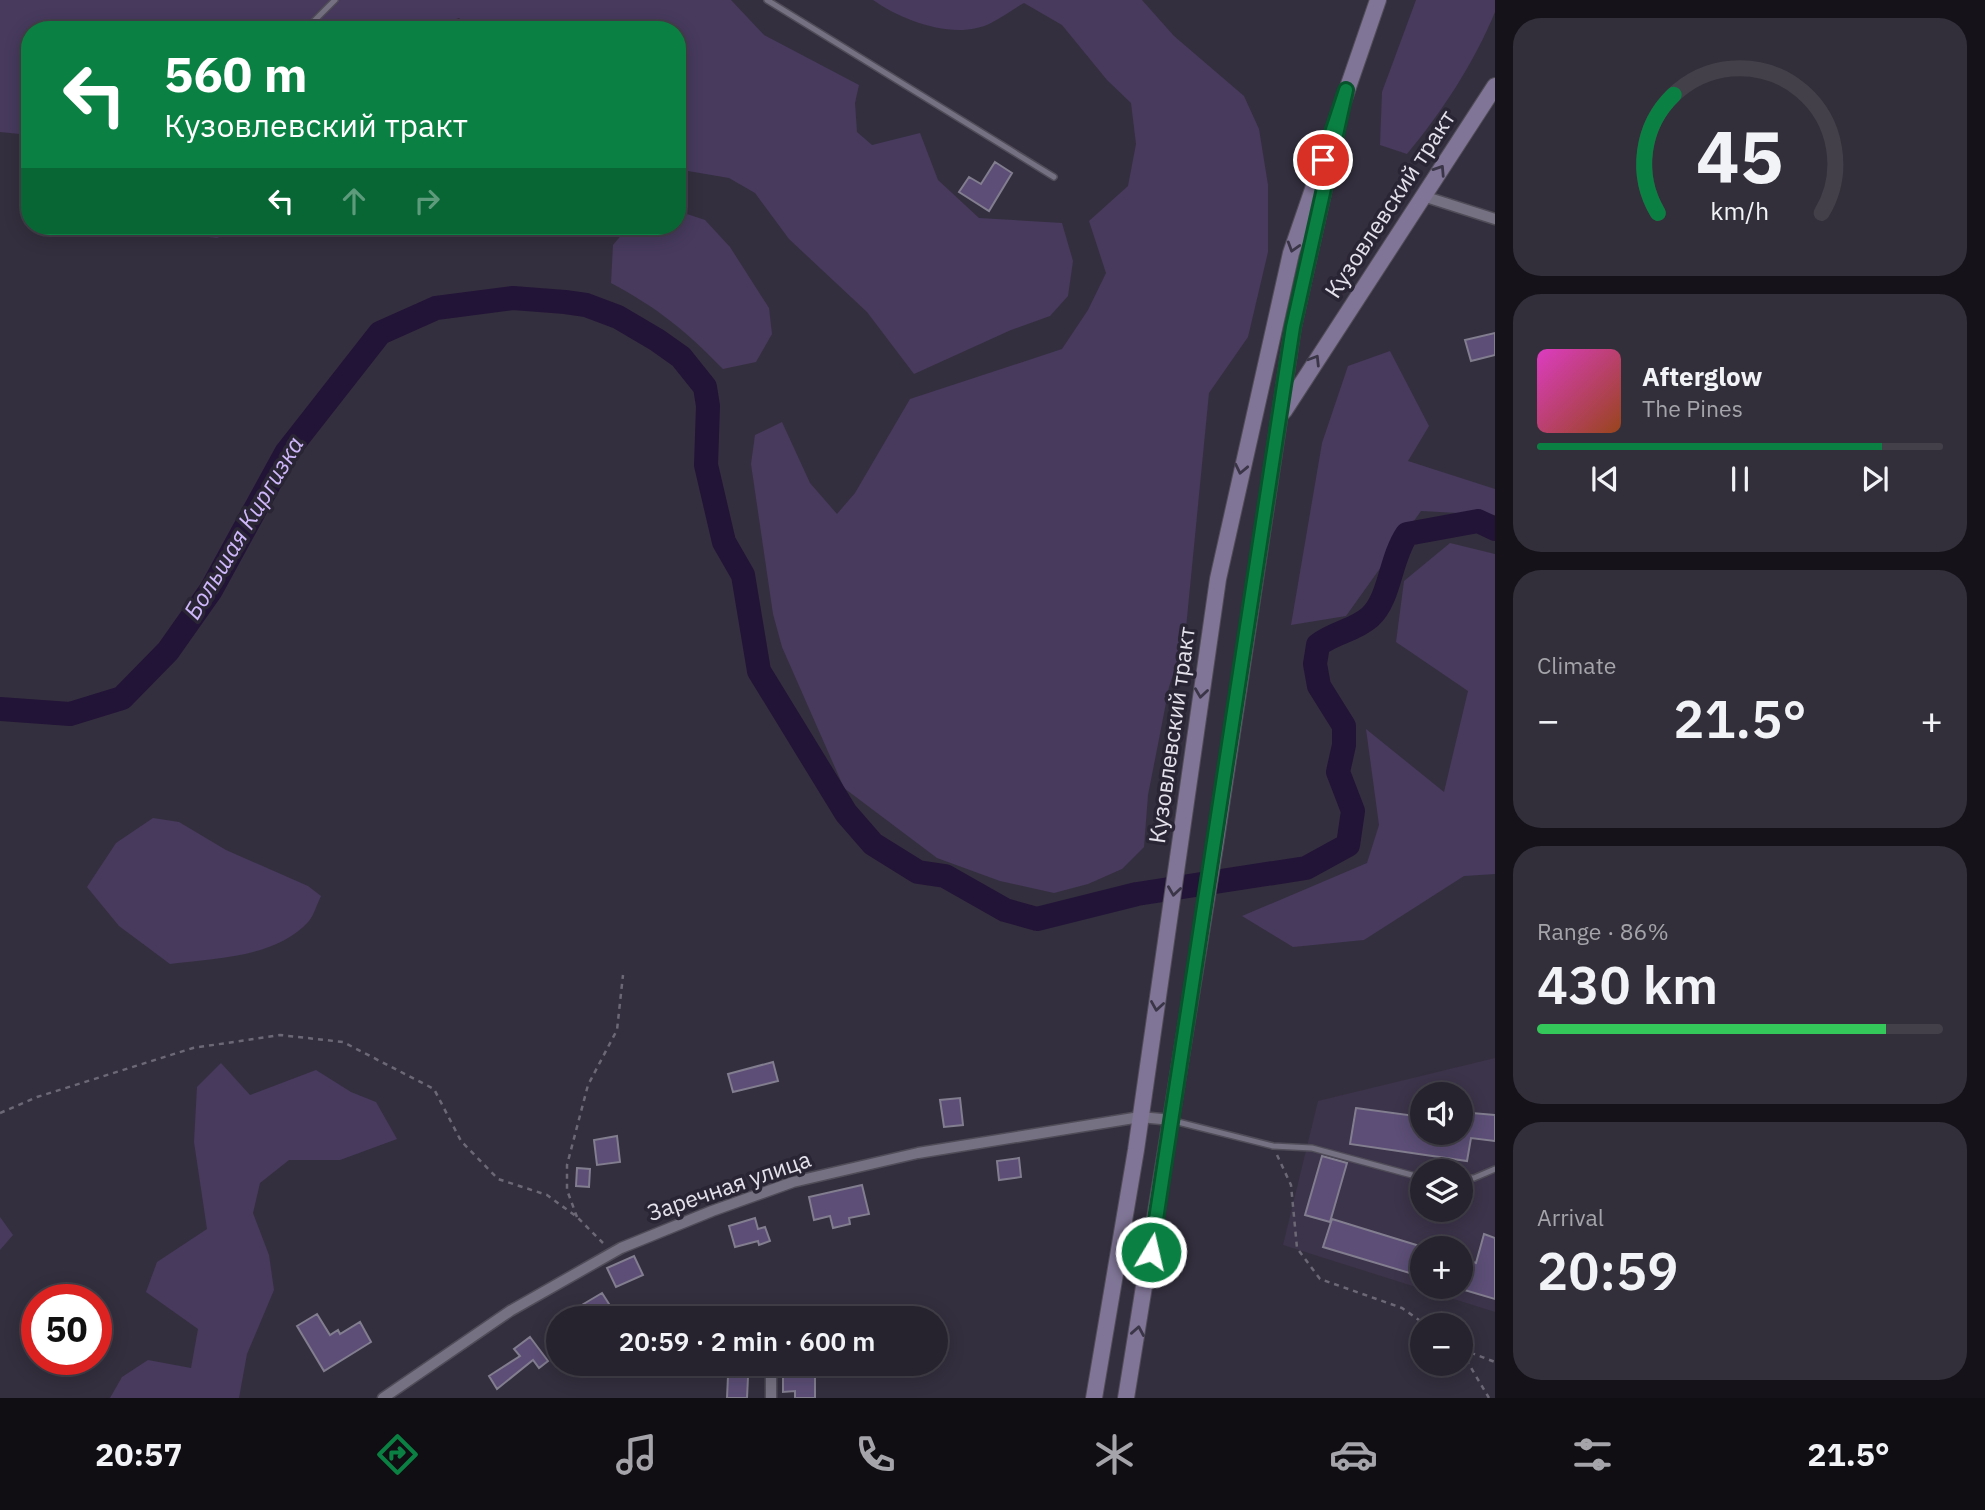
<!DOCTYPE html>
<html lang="en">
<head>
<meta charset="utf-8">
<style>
	:root { --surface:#27232e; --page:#332f3a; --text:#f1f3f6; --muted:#a4a4aa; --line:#43404a; --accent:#0b8043 }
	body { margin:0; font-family:"IBM Plex Sans",sans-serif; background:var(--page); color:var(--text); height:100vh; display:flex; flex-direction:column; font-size:26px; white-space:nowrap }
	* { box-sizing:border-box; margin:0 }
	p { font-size:23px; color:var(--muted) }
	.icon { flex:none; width:38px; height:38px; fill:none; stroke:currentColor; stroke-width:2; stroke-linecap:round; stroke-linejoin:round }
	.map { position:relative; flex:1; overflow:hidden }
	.side { display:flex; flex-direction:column; gap:18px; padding:18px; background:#151319; width:490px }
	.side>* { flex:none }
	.hud { position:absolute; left:21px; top:21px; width:665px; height:214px; border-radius:28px; box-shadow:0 4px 18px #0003,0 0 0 2px var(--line); background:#0b8043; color:#fff; overflow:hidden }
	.tools { position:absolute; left:1410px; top:1082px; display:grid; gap:14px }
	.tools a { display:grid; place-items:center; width:63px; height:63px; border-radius:50%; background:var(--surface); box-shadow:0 4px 18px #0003,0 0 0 2px var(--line); font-size:35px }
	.speed { position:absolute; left:21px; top:1284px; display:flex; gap:14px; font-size:35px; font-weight:700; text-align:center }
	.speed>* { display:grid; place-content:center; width:91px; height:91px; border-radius:50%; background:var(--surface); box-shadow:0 4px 18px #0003,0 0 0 2px var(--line); line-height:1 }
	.speed .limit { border:10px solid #d22; background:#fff; color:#111 }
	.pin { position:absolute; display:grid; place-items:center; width:60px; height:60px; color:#fff; margin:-30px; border:4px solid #fff; border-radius:50%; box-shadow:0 2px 7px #0007 }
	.me { position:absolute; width:77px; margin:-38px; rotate:9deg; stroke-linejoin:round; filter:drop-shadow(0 0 5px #0008) }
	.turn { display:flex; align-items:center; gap:24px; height:147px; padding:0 28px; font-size:32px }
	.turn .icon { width:91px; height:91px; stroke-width:2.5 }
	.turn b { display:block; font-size:49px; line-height:60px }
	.lanes { display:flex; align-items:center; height:66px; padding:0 28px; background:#0003; justify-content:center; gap:35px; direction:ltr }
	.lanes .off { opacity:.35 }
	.big { font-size:52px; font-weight:600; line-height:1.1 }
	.side .card { flex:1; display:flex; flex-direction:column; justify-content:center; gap:10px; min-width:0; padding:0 24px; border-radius:28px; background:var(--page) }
	.side .dial { align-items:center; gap:0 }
	.dial svg { height:182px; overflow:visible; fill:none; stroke:var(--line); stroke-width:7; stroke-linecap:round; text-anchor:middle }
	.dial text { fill:var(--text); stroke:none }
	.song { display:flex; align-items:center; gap:21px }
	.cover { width:84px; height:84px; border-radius:10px; background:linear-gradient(135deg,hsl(310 70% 55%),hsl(20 70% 35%)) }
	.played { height:7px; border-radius:4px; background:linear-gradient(90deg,var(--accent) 85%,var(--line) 85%) }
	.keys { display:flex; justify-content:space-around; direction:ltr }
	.heat { display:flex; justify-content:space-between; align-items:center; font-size:38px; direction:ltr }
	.charge { height:10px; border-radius:5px; background:linear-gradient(90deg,#34c759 86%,var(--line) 0) }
	.trip { position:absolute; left:546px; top:1306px; width:402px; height:70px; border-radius:35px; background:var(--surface); box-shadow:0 4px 18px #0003,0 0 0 2px var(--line); font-weight:600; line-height:70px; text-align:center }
	.dock { display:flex; height:112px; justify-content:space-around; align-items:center; background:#100e12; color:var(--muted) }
	.dock .icon { width:49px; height:49px }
	.dock .on { color:var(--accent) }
	.dock b { font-size:32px; color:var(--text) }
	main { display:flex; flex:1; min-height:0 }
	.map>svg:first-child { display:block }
	.built { fill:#3c344a; fill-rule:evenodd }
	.green { fill:#473a5d }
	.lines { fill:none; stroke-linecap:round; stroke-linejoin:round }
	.river { stroke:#221437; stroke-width:24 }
	.building { fill:#5c4e76; stroke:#827d8f; stroke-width:2 }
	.lane-casing { stroke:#504c58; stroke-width:8 }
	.street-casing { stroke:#504c58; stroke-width:13 }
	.secondary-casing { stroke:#504c58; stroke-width:18 }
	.path { stroke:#6d6876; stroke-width:2.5; stroke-dasharray:5 5; stroke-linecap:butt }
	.lane { stroke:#767182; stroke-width:5 }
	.street { stroke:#767182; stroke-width:10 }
	.secondary { stroke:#807596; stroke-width:16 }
	.oneway { stroke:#3b3548 }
	.route-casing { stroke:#07532c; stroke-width:18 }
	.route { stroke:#0b8043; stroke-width:12 }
	.labels { text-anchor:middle; stroke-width:7; stroke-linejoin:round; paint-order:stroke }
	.street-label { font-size:23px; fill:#e4e1eb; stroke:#2a2534 }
	.water-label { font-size:24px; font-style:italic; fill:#cfb7fb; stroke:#2a2534 }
</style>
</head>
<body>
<main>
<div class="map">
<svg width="1495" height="1398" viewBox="0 0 1495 1398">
	<rect width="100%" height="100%" fill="#342f3e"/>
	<path class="built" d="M1495,1058V1312L1283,1245L1318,1101ZM1423,1094H1461V1132H1423ZM1423,1171H1461V1209H1423ZM1423,1248H1461V1286H1423Z"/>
	<path class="green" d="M0,0H731L764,35L859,85L855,103L857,132L872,145L920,133L938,180L979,218L1062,223L1073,261L1068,296L1050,316L1011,330L914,374L867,312L789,239L755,193L729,178L688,171L677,164V30H470L459,18L426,30H30V135L0,132Z
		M873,0H1142L1174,36L1244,96L1259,129L1268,185V252L1248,337L1209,393L1185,638L1169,687L1159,739L1148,795L1144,847L1122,869L1088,884L1054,893L1000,881L937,858L844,788L782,647L773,614L751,464L755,435L782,422L810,483L837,514L855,493L910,399L1062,349L1088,310L1106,273L1089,221L1128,186L1136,144L1131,103L1107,80L1062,25L1024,3C1013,9 1003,17 991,23C956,41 903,21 873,0Z
		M1416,0H1495V12C1474,63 1442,112 1407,154L1380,145L1382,92Z
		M678,211L705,220L730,247L769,308L772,334L756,362L723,369C685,330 659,309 611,283L613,245L629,226H677Z
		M172,226H244L217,238L175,233Z
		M1390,351L1429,426L1408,461L1495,489V515L1421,511L1346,616L1291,625L1322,443L1348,366Z
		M1450,543L1495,554V874L1464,876L1364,940L1293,947L1242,916L1367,863L1379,825L1366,729L1444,792L1468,691L1396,642L1404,581Z
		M153,818L179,822L226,850L308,886L321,896C317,904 314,915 309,921C276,958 215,958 170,964L119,926L87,887L116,843Z
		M221,1063L250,1095L316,1070L351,1092L376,1102L397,1139L340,1160H289L260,1183L253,1213L269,1255L274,1290L247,1354L239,1398H110L122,1377L148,1360L191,1368L198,1329L146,1292L157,1262L207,1229L194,1142L197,1087Z
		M0,1217L13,1235L0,1250Z"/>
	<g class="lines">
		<path class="river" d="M0,709L70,714L122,698L168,651L211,590L286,453L380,333L436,308L513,298L565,302L586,305L618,317L657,340L681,357L705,387L708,406L706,465L724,542L743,575L759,671L846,813L873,844L918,872L945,876L1005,910L1037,919L1137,894L1306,868L1348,845L1353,811L1338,772L1344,745V726L1319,686L1315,664L1318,645C1335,632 1354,631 1370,617C1390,599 1390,559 1407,534L1478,521L1495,529"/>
	</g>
	<path class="building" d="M995,162L1012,173L989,211L959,192L969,177L981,184Z
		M1495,333V355L1471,361L1465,340Z
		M773,1062L778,1081L733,1092L728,1074Z
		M960,1098L963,1125L944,1127L940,1100Z
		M1356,1108L1423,1117V1132H1461V1112L1495,1115V1141L1471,1138L1467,1161L1350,1144Z
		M617,1136L620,1162L597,1165L594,1140Z
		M1322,1156L1347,1163L1330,1222L1305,1215Z
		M1019,1158L1021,1177L999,1180L997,1161Z
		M577,1168L590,1169L589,1187L576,1186Z
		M862,1185L869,1214L849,1218L850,1224L833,1228L830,1216L814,1220L809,1197Z
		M755,1218L758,1229L765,1227L770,1241L759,1245L758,1241L735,1247L729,1226Z
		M1332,1219L1423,1247V1277L1323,1247Z
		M1484,1234L1495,1238V1299L1461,1289V1258L1476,1263Z
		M634,1256L643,1275L616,1287L607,1268Z
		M602,1293L618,1318H560Z
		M317,1314L330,1335L338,1330L340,1334L360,1322L371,1342L324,1371L297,1326Z
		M530,1337L548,1361L539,1368L533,1360L497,1389L489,1376L520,1356L514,1349Z
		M783,1372H815V1398H795V1391L783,1392Z
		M728,1376L748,1377L747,1398H727Z"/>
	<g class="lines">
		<defs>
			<path id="lane" d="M767,0L1054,177
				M305,30L335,0
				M1174,1121L1273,1146L1312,1148L1423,1178
				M1461,1178H1474L1495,1169"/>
			<path id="street" d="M1423,196L1495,219
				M383,1398L510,1311L621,1248L712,1211L793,1182L918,1153L1140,1117L1172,1120
				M771,1398V1369"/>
			<path id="secondary" d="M1284,411L1495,86
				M1094,1398L1136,1150L1218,579L1291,253L1378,0
				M1126,1398L1215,846L1293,327L1328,171"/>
		</defs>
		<use href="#lane" class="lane-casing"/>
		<use href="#street" class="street-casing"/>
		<use href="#secondary" class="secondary-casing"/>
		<path class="path" d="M0,1113L37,1097L193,1048L280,1035L343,1042L434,1089L461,1141L498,1179L547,1195L577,1217L603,1243
			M1277,1155L1291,1185L1297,1248L1320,1279L1402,1308L1426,1325
			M577,1217L567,1190V1165L588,1085L617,1030L623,975
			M1461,1349L1495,1362
			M1461,1351L1489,1398"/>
		<use href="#lane" class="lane"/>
		<use href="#street" class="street"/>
		<use href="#secondary" class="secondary"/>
	</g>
	<defs><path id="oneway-chevron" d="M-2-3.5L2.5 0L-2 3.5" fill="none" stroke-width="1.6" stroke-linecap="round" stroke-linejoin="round" transform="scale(1.75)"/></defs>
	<g class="oneway">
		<use href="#oneway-chevron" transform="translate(1440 170) rotate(-57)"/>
		<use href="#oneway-chevron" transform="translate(1293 247) rotate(107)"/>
		<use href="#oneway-chevron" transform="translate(1315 360) rotate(-58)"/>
		<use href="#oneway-chevron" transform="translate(1241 469) rotate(102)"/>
		<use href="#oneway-chevron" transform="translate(1201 693) rotate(98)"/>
		<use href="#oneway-chevron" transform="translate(1174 891) rotate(98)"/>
		<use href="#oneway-chevron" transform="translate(1157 1006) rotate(99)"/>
		<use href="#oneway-chevron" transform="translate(1138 1331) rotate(-80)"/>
	</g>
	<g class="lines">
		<defs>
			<path id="route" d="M1151,1252L1293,327L1346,90L1323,160"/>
		</defs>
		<use href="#route" class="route-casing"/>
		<use href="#route" class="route"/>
	</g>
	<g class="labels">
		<g class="street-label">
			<text transform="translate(1390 204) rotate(-57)" y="8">Кузовлевский тракт</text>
			<text transform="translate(1172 735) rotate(-82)" y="8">Кузовлевский тракт</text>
			<text transform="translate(729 1186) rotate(-19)" y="8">Заречная улица</text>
		</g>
		<g class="water-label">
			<text transform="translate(244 528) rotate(-59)" y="8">Большая Киргизка</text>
		</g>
	</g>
</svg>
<div class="tools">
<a><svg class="icon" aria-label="sound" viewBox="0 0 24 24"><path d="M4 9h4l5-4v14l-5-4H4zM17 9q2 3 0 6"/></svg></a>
<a><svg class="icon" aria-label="layers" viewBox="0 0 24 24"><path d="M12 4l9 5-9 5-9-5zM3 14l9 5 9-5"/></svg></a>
<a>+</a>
<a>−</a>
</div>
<div class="speed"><div class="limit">50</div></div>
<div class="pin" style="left:1323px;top:160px;background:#d93025"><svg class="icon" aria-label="arrive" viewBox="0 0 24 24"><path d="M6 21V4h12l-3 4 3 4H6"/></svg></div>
<svg class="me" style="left:1151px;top:1252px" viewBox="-20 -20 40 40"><circle r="17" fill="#0b8043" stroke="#fff" stroke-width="3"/><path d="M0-11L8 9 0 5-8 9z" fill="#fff"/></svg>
<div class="trip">20:59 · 2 min · 600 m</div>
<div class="hud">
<div class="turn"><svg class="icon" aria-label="left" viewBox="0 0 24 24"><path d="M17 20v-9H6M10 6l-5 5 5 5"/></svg><div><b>560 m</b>Кузовлевский тракт</div></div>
<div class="lanes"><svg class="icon" aria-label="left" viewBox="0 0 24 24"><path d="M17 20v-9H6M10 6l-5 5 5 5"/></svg><svg class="icon off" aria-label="ahead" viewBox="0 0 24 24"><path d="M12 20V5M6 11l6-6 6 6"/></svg><svg class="icon off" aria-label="right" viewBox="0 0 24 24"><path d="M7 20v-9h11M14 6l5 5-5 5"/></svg></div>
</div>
</div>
<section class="side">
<div class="card dial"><svg viewBox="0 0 100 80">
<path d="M14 69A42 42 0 1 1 86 69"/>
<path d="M14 69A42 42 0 0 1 21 17" stroke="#0b8043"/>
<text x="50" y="56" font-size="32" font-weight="700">45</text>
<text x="50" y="72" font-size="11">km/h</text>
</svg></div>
<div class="card">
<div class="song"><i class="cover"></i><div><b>Afterglow</b><p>The Pines</p></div></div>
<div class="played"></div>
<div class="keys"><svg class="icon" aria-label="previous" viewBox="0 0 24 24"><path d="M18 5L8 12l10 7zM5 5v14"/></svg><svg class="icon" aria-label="pause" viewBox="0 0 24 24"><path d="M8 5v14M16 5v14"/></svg><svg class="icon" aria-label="next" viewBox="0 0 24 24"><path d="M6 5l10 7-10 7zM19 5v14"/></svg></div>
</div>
<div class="card"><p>Climate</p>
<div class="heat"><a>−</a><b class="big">21.5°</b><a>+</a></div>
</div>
<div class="card"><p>Range · 86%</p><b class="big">430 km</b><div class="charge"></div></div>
<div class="card"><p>Arrival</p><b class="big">20:59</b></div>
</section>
</main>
<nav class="dock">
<b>20:57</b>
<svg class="icon on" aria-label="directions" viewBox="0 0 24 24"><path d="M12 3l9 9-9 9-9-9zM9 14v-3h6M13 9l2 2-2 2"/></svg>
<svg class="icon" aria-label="music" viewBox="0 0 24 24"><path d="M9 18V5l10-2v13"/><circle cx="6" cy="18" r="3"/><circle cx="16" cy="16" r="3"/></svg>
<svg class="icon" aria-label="phone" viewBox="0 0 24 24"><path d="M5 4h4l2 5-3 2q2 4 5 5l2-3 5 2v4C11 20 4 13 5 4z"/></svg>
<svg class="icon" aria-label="climate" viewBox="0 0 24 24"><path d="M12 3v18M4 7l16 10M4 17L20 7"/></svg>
<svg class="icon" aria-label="car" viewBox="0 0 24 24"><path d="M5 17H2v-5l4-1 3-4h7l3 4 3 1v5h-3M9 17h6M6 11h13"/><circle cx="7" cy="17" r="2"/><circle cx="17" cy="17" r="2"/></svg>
<svg class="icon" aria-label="filters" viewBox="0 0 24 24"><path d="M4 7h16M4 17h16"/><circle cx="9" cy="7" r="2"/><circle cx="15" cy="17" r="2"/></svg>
<b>21.5°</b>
</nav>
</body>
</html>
